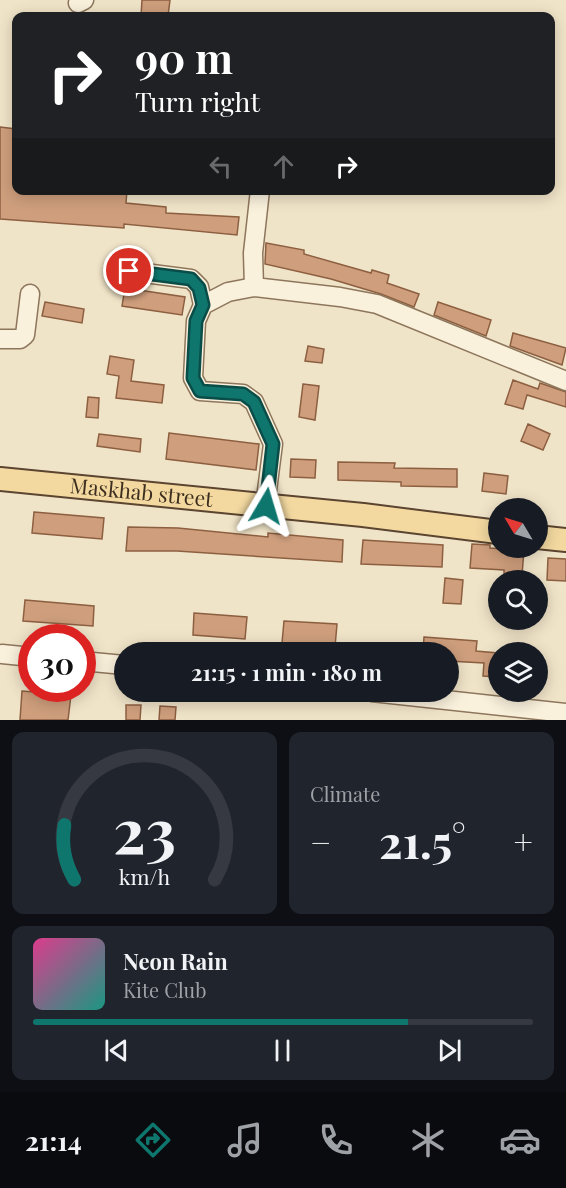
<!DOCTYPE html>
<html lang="en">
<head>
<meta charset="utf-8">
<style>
	:root { --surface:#171b24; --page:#20242c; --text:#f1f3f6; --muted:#9ea1a6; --line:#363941; --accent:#0f766e }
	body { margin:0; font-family:"Playfair Display",serif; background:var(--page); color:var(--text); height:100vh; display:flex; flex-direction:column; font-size:22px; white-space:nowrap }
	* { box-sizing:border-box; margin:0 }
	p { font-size:20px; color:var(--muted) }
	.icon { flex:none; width:33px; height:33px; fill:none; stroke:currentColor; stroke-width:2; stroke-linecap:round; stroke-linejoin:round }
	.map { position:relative; height:720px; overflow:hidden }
	.sheet { display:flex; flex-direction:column; gap:12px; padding:12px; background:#0d0f14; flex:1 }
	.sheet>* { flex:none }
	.guide { position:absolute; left:12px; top:12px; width:543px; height:183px; border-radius:12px; box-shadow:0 3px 15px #0003; background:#202124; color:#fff; overflow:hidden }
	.needle { width:39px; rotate:308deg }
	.fabs { position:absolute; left:488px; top:498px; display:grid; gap:12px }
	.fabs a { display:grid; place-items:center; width:60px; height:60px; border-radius:50%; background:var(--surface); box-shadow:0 3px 15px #0003; font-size:30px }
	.speed { position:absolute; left:18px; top:624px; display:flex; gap:12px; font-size:30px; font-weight:700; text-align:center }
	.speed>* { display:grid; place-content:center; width:78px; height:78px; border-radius:50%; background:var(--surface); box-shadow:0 3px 15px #0003; line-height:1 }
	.speed .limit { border:9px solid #d22; background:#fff; color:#111 }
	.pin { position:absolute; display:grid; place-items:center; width:51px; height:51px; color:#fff; margin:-26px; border:3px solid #fff; border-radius:50%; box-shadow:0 2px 6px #0007 }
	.me { position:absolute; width:66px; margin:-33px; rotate:7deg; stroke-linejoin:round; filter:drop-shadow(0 0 4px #0008) }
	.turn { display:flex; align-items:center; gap:21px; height:126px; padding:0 24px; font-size:27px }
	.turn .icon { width:78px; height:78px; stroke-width:2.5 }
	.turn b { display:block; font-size:42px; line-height:51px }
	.lanes { display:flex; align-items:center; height:57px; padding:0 24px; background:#0003; justify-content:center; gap:30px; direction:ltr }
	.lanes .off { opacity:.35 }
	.big { font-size:45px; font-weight:700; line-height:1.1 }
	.sheet .tile { flex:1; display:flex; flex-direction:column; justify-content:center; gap:9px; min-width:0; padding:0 21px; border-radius:12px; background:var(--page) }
	.sheet .dial { align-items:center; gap:0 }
	.dial svg { height:156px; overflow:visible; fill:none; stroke:var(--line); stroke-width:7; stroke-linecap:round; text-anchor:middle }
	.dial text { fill:var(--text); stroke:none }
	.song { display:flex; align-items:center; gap:18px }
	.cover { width:72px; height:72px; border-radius:9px; background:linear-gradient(135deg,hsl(330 70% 55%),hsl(170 70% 35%)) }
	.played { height:6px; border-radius:3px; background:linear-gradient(90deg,var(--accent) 75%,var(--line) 75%) }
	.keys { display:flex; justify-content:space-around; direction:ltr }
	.heat { display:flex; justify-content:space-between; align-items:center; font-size:33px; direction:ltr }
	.sheet .tiles { flex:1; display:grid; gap:12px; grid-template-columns:1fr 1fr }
	.tile:last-child { grid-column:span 2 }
	.trip { position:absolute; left:114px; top:642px; width:345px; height:60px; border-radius:30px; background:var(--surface); box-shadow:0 3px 15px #0003; font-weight:700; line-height:60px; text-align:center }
	.tabs { display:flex; height:96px; justify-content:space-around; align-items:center; background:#090b0e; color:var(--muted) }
	.tabs .icon { width:42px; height:42px }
	.tabs .current { color:var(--accent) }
	.tabs b { font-size:27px; color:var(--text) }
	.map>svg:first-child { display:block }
	.building { fill:#cf9f7d; stroke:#8d5f41; stroke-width:1.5 }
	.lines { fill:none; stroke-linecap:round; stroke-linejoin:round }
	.minor-casing { stroke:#8d765c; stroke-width:21 }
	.major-casing { stroke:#5b4430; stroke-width:26 }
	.minor { stroke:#faf1dc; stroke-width:18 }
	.major { stroke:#f3d9a0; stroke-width:22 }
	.route-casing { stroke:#0a4d48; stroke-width:15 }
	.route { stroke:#0f766e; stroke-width:10 }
	.labels { text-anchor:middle; stroke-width:6; stroke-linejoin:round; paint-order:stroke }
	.street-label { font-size:21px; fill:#3d2e20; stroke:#f7eed8 }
</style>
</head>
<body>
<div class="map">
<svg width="566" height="720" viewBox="0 0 566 720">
	<rect width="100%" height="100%" fill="#f0e4c8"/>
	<path class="building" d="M142,0H170L168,16H141Z
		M0,127L16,129V190H127L126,203L166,207V213L239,217L237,235L124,224V228L0,219Z
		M266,243L304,250V254L371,273L372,270L389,275L387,283L419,294L414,307L381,294L331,279L265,264Z
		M125,288L185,297L182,315L122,306Z
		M45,302L84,309L82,323L42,316Z
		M438,302L491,320L486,336L434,315Z
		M513,333L566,348L562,365L510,346Z
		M308,346L324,349L322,363L305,361Z
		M110,356L134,360L131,381L164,385L162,403L116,398L119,376L107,374Z
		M513,380L538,389L540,383L566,392V407L527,395L523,409L505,404Z
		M303,384L319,386L315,420L299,417Z
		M88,397L99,398L98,418L86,417Z
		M528,424L550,434L543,450L521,441Z
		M169,433L259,444L256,470L166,459Z
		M99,434L141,439L140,452L97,446Z
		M291,459L316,460L315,478L290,477Z
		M338,462L395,463L394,468L457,469V487L401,486V482L338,480Z
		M484,473L508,476L506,494L482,491Z
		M34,512L104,518L102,539L32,533Z
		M128,527L178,528L268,537V533L343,540L342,562L177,551H126Z
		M363,540L443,545L442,567L361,564Z
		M472,544L490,545V548L524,550L522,575L504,574V570L470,568Z
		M548,558L566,559V581L547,580Z
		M445,578L463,580L461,604L443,603Z
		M25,600L94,606L93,626L23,621Z
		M194,613L247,617L245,639L193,635Z
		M284,621L337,624L335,647L282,643Z
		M424,637L477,641L476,651L498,653V677L483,676L484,663L448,661V652H423Z
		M22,691L71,695L68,720H20Z
		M126,705H141L140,720H126Z
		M160,706L176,707L175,720H159Z"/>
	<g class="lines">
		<defs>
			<path id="minor" d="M78,3L84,0
				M129,271L191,279L199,287L203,305
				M254,287L253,253L260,190
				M0,339H20L25,335L30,294
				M265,506L273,444L254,402L243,394L200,391L193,378L196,321L203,305L228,292L254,287L340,297L377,304L566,381
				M2,654L32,657
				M82,661L124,665
				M372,692L566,713"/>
			<g id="major">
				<path id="s1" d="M0,479L363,515L498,532"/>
				<path d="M537,537L566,540"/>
			</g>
		</defs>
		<use href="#minor" class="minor-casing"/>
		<use href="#major" class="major-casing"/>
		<use href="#minor" class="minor"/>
		<use href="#major" class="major"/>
	</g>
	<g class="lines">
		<defs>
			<path id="route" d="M129,271L191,279L199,288L203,305L196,321L193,378L200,391L243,394L254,402L273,444L266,506"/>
		</defs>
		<use href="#route" class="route-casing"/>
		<use href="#route" class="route"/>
	</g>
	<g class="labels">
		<g class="street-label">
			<text dy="7" stroke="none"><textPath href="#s1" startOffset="142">Maskhab street</textPath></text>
		</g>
	</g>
</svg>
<div class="fabs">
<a><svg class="needle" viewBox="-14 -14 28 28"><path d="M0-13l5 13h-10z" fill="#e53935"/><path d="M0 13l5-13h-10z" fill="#9ea1a6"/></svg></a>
<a><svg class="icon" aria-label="search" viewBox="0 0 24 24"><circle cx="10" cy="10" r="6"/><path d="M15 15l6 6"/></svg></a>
<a><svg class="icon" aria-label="layers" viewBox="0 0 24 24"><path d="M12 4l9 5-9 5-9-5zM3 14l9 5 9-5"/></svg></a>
</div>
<div class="speed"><div class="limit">30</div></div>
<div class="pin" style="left:129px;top:271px;background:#d93025"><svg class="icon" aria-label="arrive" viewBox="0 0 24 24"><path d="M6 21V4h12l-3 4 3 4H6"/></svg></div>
<svg class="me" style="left:266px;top:506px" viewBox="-20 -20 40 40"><path d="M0-17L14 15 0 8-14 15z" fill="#0f766e" stroke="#fff" stroke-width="4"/></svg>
<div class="trip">21:15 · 1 min · 180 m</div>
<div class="guide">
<div class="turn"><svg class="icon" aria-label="right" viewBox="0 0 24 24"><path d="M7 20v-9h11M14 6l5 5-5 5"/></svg><div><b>90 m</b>Turn right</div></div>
<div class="lanes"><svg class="icon off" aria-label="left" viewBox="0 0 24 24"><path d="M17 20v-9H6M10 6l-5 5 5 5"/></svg><svg class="icon off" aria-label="ahead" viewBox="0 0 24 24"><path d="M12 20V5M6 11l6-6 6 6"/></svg><svg class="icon" aria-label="right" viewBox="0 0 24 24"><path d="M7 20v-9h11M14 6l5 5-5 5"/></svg></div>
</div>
</div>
<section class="sheet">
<div class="tiles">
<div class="tile dial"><svg viewBox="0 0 100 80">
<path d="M14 69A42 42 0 1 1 86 69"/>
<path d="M14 69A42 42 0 0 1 9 41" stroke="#0f766e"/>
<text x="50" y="56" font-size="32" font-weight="700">23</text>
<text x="50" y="72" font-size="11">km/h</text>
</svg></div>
<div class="tile"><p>Climate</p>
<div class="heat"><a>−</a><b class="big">21.5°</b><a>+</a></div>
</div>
<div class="tile">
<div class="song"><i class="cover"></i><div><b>Neon Rain</b><p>Kite Club</p></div></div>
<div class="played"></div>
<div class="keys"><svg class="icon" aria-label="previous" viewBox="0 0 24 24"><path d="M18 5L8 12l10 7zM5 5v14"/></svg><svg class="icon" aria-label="pause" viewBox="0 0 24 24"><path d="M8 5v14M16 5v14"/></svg><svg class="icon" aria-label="next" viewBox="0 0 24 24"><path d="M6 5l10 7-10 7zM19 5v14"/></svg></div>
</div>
</div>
</section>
<nav class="tabs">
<b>21:14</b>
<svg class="icon current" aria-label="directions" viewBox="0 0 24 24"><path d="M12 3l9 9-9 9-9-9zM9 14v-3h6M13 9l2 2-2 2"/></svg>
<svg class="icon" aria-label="music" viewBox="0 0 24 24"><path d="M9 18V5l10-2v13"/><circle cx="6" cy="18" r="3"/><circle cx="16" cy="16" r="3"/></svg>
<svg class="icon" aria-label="phone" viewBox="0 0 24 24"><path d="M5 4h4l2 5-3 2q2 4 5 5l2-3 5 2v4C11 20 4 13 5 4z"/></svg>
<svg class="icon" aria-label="climate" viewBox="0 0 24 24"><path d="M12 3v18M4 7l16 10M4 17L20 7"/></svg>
<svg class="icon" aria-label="car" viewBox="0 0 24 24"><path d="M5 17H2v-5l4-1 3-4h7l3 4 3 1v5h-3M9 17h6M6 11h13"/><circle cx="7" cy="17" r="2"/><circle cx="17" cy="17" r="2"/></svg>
</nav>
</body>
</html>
